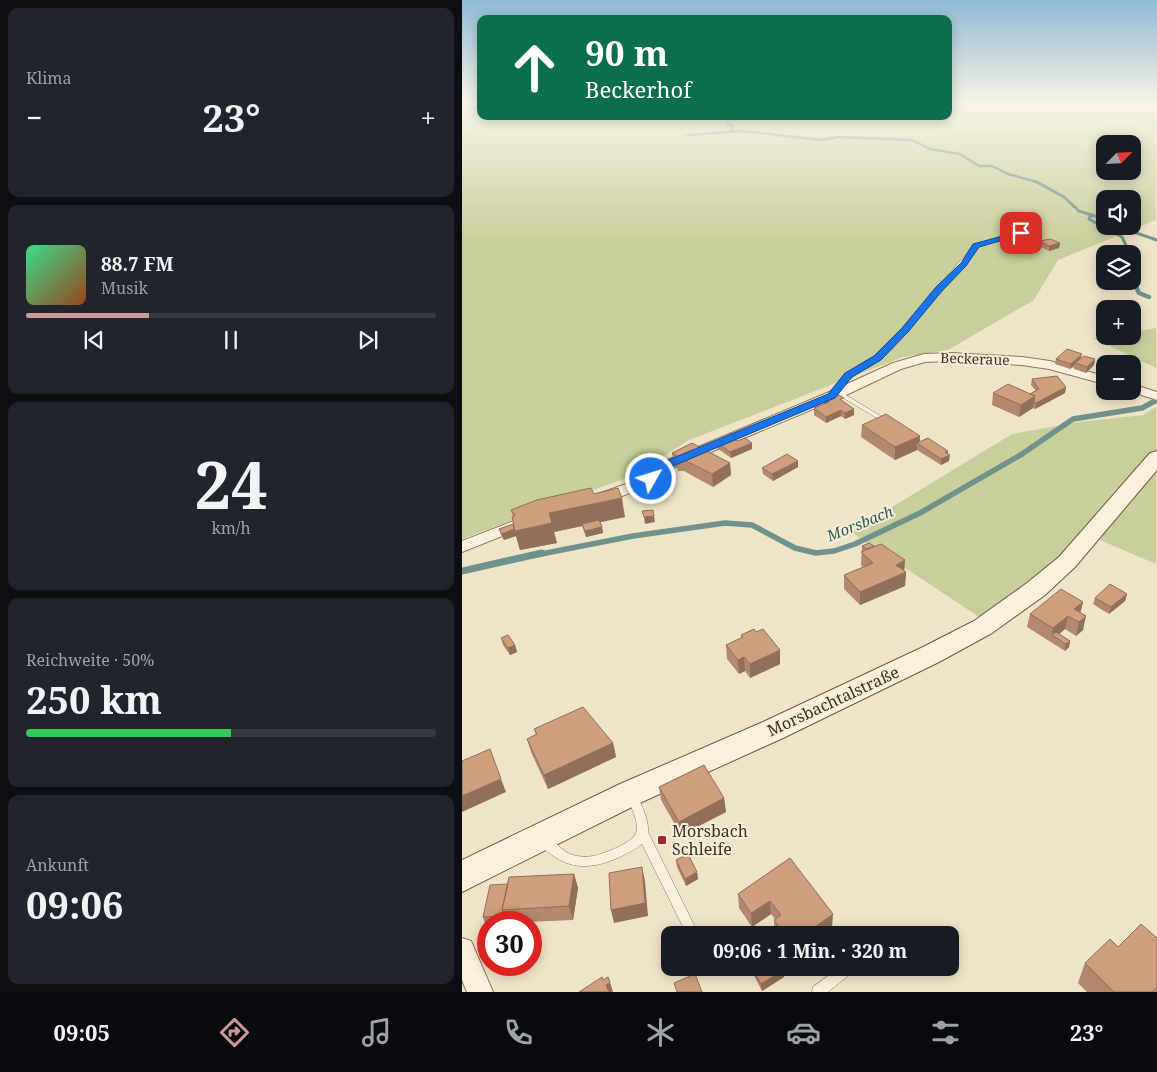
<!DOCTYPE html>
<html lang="de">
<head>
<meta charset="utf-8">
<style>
	:root { --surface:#171b24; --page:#20242c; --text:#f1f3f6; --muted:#9ea1a6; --line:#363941; --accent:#cc999b }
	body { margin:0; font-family:"Noto Serif",serif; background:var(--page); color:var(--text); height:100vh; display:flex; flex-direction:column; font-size:19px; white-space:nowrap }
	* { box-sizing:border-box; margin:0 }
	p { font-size:16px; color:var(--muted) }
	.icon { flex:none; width:28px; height:28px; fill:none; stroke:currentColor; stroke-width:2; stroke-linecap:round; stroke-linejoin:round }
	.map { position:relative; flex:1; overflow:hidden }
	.sheet { display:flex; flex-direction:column; gap:8px; padding:8px; background:#0d0f14; width:462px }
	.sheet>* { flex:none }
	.guide { position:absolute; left:15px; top:15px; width:475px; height:105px; border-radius:10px; box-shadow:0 2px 12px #0003; background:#0b6e4f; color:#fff; overflow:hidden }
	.needle { width:32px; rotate:66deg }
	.controls { position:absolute; left:634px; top:135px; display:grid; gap:10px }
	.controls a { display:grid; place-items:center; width:45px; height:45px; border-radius:10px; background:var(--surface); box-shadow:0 2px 12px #0003; font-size:25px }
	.speed { position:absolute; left:15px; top:911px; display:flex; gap:10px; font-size:25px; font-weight:700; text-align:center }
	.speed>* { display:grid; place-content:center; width:65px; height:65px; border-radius:50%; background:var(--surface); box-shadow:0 2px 12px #0003; line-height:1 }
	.speed .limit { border:8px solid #d22; background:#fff; color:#111 }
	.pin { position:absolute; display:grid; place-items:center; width:42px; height:42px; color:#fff; margin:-21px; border-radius:10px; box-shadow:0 2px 8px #0006 }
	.me { position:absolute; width:55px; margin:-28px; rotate:51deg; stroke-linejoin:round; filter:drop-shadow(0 0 4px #0008) }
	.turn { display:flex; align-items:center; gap:18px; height:105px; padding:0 25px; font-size:22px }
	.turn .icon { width:65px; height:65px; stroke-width:2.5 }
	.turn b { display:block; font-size:35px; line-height:42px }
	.big { font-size:38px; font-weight:700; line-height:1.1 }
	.sheet .card { flex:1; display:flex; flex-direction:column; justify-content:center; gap:8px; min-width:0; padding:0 18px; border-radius:10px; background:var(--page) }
	.sheet .dial { align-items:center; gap:0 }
	.dial b { font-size:65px; line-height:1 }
	.song { display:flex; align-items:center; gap:15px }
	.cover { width:60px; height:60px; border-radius:8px; background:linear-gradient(135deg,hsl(150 70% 55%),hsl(20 70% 35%)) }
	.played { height:5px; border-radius:2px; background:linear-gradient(90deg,var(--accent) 30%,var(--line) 30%) }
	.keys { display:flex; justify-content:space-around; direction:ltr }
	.heat { display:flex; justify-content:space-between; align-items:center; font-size:28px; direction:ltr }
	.charge { height:8px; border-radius:4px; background:linear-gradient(90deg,#34c759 50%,var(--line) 0) }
	.trip { position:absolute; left:199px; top:926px; width:298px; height:50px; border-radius:10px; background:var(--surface); box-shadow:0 2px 12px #0003; font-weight:700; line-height:50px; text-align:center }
	.menu { display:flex; height:80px; justify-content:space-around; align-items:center; background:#090b0e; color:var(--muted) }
	.menu .icon { width:35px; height:35px }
	.menu .active { color:var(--accent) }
	.menu b { font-size:22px; color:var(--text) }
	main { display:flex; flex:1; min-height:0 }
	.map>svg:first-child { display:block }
	.green { fill:#c9cf9b; fill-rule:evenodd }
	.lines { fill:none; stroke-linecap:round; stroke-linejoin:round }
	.stream-far4 { stroke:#6f938a; stroke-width:2.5 }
	.stream-far3 { stroke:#6f938a; stroke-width:3 }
	.stream-far2 { stroke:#6f938a; stroke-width:4.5 }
	.stream-far1 { stroke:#6f938a; stroke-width:5.5 }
	.stream { stroke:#6f938a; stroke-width:7 }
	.service-casing { stroke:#8d765c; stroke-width:1 }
	.minor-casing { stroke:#8d765c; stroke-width:2 }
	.secondary-casing { stroke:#6f573f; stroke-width:2 }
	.service { fill:#faf1dc; fill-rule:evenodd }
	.minor { fill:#faf1dc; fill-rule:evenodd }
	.secondary { fill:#faf1dc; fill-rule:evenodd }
	.wall { fill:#b2896c }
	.shaded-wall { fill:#916f58 }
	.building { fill:#cf9f7d; stroke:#916f58 }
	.route { fill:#1a73e8; stroke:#114b97 }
	.poi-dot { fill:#9e2a2b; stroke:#f7eed8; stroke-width:2 }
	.labels { text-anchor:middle; stroke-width:4; stroke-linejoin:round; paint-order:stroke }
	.street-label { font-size:14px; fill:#3d2e20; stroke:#f7eed8 }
	.water-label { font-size:15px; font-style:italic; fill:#2f5d5a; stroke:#f7eed8 }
	.near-street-label { font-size:16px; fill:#3d2e20; stroke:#f7eed8 }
	.near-poi-label { font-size:16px; fill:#3d2e20; stroke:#f7eed8; text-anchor:start }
</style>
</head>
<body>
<main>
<section class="sheet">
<div class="card"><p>Klima</p>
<div class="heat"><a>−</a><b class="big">23°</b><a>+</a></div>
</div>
<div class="card">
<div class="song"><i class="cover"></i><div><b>88.7 FM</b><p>Musik</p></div></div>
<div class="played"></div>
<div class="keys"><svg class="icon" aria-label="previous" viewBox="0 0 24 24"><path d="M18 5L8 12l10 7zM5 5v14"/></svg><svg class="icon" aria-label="pause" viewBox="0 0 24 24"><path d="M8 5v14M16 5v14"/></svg><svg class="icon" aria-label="next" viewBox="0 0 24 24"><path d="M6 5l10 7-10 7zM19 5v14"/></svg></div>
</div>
<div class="card dial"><b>24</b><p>km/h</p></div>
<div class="card"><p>Reichweite · 50%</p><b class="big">250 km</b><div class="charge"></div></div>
<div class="card"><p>Ankunft</p><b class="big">09:06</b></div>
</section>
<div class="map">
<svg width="695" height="992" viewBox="0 0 695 992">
	<rect width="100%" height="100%" fill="#f0e4c8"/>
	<path class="green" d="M0,104H19V116H486V104H694V220L596,260L572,300L486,350L441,357L227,440L172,475L0,539ZM642,144H670V171H642ZM642,199H670V226H642Z
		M694,328V368L631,338L670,336V332Z
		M694,407V564L619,532L597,561L554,593L517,617L389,532L550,434L617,422L681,415Z"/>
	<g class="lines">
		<path class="stream-far4" d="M268,131L271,126L265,123L269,116
			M226,135L279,131L359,140L376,137L450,140L468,149L498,154L517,166H530L546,174L575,182"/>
		<path class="stream-far3" d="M573,181L602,197L617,211L642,219
			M629,215L627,219L660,237L668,254
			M654,226L695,240
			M670,257L676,266L670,272
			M670,277L671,279"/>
		<path class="stream-far2" d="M670,278L677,293L687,297
			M693,401L695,400"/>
		<path class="stream-far1" d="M74,555L171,536L263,523L290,525L333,548L354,553L372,551L393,544L458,513L560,454L611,419L680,408L695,400"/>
		<path class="stream" d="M0,571L80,553"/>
		<defs>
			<path id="service" d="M557,232L561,233L516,247L435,343L418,358L388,379L377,391L427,421L428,422L427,423H423L375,394L372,397H368L367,396L373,387L384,377L414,356L431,340L512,245Z
				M170,791L174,793C179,805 187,819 186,832L237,935H225L180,844C174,849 167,852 160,856C137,867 113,872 90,855C85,852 80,847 77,841L79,837L83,836C94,840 99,852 111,855C118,857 124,857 131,856C141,854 171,843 174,833C178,822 168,806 165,796L166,793Z
				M377,968H393L391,972L366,992H350L351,987Z"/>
			<path id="minor" d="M489,353L560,357L588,361L642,376V384L587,369L560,365L489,361L463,362L439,369L382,396L213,467C190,484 166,496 138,503L133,501L130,498L133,495L170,482L203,461L372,390L431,363L462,354Z
				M670,384L695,392V400L667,391H670Z
				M57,519L63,521L65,524L63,527L0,552V541Z
				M0,938L9,941L31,992H5L0,980Z"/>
			<path id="secondary" d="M695,451V470L613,567L583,595L530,633L477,662L321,738L180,802L0,892V860L158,784L301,722L459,648L512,621L565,583L597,557L688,453Z"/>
		</defs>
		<use href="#service" class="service-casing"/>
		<use href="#minor" class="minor-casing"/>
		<use href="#secondary" class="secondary-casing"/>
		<use href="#service" class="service"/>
		<use href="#minor" class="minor"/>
		<use href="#secondary" class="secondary"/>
	</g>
	<path class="wall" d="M546,236L577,238L576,243L558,248L546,241Z
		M578,241L598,243L597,248L587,251L577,246Z
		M619,358L633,359L632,365L624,373L612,369L613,365L608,369L593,364L594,359Z
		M570,379L604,387L603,393L573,409L571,408L557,417L530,405L531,393L568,394L574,391L569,385Z
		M362,399L382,402L392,415L383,419L379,416L364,423L352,415V408L362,404Z
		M400,425L458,442L486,454L487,461L479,465L455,450L433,460L399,437Z
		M255,442L290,449L269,458L255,448Z
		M210,453L268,463L269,475L251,487L222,471H216V469L211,466Z
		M336,467L311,481L301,474L300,468Z
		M132,494L163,517L138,522L140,527L141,533L124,537L120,526L92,532L95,543L58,550L54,536L42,540L39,535L37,529L51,524V516L49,510Z
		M400,546H412L443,560L442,571L444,572L443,586L398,605L382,589V575L401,567L399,565Z
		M665,594L663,601L647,614L631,604L633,598Z
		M621,602L618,613L621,630L614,636L603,629L597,634L608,641L607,647L603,651L565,627L568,614Z
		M279,635L318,664L288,678L283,671L277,674L265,659L264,645L279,638Z
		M39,638L53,645L55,652L48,655L41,645Z
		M72,729L151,743L154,757L86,789L69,752L65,739L74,735Z
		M197,787L262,798L264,812L219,835L199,800Z
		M328,858L370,928L361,935H314L313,933L312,920L313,919L309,914L290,927L277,908L276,894Z
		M214,860L235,872L236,879L224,886L215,867Z
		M112,874L116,888L111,920L65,922H26V924H23L21,917L46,884Z
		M695,938V992H625L616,983L623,963L656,947Z
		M288,968H321L322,977L300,991Z"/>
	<path class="shaded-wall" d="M577,238L576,243L558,248V243Z
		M598,243L597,248L587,251V246Z
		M620,354L618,360L613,363V365L608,369L609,364Z
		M633,359L632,365L624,373L625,367Z
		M674,366L673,372L670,374V370Z
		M676,376L675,382L670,386L672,380Z
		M604,387L603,393L573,409L574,403Z
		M573,396L571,408L557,417L559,405Z
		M392,409V415L383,419V413Z
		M379,410V416L364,423V417Z
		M458,436V445L455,443V450L433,460V447Z
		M290,443V449L269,458L268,452Z
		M486,451L485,456L488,455L487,461L479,465V459L483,452Z
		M336,461V467L311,481L310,474Z
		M268,463L269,475L251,487L250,474Z
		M160,498L163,517L92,532L95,543L58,550L54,536L42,540L40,534L87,513Z
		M192,516L193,522L183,524L182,517Z
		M140,527L141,533L124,537L123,531Z
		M443,560L442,573L444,572L443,586L398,605V592Z
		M665,594L663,601L647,614L649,607Z
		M621,602L618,615L612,609Z
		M606,616L603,629L594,637L590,635L591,628Z
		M624,616L621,630L614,636L617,622Z
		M608,641L607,647L603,651L604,644Z
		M53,645L55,652L48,655L46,648Z
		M318,650V664L288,678V664Z
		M282,657L283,671L277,674L276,660Z
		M151,743L154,757L86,789L82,775Z
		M39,779L44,792L0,812V796Z
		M262,798L264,812L219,835L217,822Z
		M180,867L183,881L186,916L152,923L149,910Z
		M235,872L236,879L224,886L223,879Z
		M112,874L116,888L111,920L107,906Z
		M308,901L309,914L290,927L289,913Z
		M371,914L370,928L361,935H342Z
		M322,970V977L300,991L299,984Z
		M148,982L151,992H146L144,985Z"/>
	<path class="building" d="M556,234L562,237L572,235L577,238L558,243L546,236Z
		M588,239L598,243L587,246L578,241Z
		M605,349L620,354L609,364L594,359Z
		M622,356L633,359L625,367L613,363Z
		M670,365L674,366L670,370Z
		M670,374L676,376L672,380L670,379Z
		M595,376L604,387L574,403L572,402L573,396L568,394L577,389L570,379Z
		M546,384L573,396L559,405L531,393Z
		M375,394L382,398L378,399L392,409L383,413L379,410L364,417L352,408L367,402L362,399Z
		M424,414L458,436L433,447L400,425Z
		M268,436L275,441L283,438L290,443L268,452L255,442Z
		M466,438L486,451L483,452L488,455L479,459L455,443Z
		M230,443L268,463L250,474L220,459H215L218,457L210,453Z
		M325,454L336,461L310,474L300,468Z
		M129,488L132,494L156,488L160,498L87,513L90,523L53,531L50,517L53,515L49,510L75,500Z
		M191,510L192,516L182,517L180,511Z
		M137,520L140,527L123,531L120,524Z
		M51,524L52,529L40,534L37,529Z
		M407,543L412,546L405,549L400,546Z
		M419,544L443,560L434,565L444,572L398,592L382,575L411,563L399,552Z
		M648,584L665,594L649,607L633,598Z
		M599,589L621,602L612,609L624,616L617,622L606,616L591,628L568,614Z
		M292,629L294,632L301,629L318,650L288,664L282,657L276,660L264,645L281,637L279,635Z
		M594,632L608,641L604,644L590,635Z
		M46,635L53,645L46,648L39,638Z
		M121,707L151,743L82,775L65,739L75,734L72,729Z
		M28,749L39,779L0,796V761Z
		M242,765L262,798L217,822L197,787Z
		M226,854L235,872L223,879L214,860Z
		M328,858L371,914L342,935H323L312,920L319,915L308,901L289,913L276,894Z
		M180,867L183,903L149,910L147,873Z
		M112,874L107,906L40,910L47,877Z
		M46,884L40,910L42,916L21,917L28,885Z
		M679,924L695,938V987L690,992H652L623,963L648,939L656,947Z
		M290,968H321L322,970L299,984Z
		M233,974L240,992H215L212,983Z
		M140,977L141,980L146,977L148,982L144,985L147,992H117Z"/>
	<linearGradient id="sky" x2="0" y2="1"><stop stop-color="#8fbad6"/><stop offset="0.43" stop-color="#f8f3e6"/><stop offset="1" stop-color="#f8f3e6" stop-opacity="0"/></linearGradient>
	<rect width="695" height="243" fill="url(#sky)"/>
	<path class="route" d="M559,231H562V234L517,247L504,266L480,291L446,332L419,360L390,377L373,398L211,466L193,481H185L183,479L204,461L366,394L383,373L412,356L440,328L474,287L499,263L511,244Z"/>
	<rect class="poi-dot" x="195" y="835" width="10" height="10" rx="2.5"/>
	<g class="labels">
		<g class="street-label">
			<text transform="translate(513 359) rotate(2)" y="5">Beckeraue</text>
		</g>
		<g class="water-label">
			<text transform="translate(398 524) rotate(-22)" y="5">Morsbach</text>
		</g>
		<g class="near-street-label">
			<text transform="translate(371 701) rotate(-25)" y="6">Morsbachtalstraße</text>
		</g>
		<g class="near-poi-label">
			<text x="210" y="837">Morsbach<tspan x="210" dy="18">Schleife</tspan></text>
		</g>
	</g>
</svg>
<div class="controls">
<a><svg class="needle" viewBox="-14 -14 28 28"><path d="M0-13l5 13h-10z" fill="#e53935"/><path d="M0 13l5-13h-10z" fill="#9ea1a6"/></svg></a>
<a><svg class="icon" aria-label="sound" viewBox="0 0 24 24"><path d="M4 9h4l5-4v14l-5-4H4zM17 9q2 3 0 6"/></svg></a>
<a><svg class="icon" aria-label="layers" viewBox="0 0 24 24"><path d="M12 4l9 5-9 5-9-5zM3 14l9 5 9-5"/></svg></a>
<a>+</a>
<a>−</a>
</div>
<div class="speed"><div class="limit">30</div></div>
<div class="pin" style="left:559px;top:233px;background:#d93025"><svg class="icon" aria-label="arrive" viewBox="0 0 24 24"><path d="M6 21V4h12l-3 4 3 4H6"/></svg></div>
<svg class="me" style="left:189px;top:479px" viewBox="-20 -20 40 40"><circle r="17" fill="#1a73e8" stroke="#fff" stroke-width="3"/><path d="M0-11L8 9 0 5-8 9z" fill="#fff"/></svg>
<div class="trip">09:06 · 1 Min. · 320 m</div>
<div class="guide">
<div class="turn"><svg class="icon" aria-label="ahead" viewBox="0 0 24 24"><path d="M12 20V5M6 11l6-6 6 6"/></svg><div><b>90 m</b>Beckerhof</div></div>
</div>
</div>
</main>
<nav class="menu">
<b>09:05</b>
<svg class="icon active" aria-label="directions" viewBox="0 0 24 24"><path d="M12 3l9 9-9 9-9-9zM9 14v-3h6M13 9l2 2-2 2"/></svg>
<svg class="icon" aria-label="music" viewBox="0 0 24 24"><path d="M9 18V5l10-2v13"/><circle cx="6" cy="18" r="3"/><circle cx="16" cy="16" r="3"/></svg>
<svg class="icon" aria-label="phone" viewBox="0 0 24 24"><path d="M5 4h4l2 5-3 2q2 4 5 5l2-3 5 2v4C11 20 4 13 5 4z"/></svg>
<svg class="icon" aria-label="climate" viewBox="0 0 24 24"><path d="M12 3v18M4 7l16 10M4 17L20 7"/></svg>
<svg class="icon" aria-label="car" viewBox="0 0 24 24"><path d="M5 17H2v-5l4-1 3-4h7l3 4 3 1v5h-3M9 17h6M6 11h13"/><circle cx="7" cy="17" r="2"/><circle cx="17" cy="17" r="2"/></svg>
<svg class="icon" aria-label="filters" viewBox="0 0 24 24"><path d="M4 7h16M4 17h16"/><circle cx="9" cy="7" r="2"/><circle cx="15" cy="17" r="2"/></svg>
<b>23°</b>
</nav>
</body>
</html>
